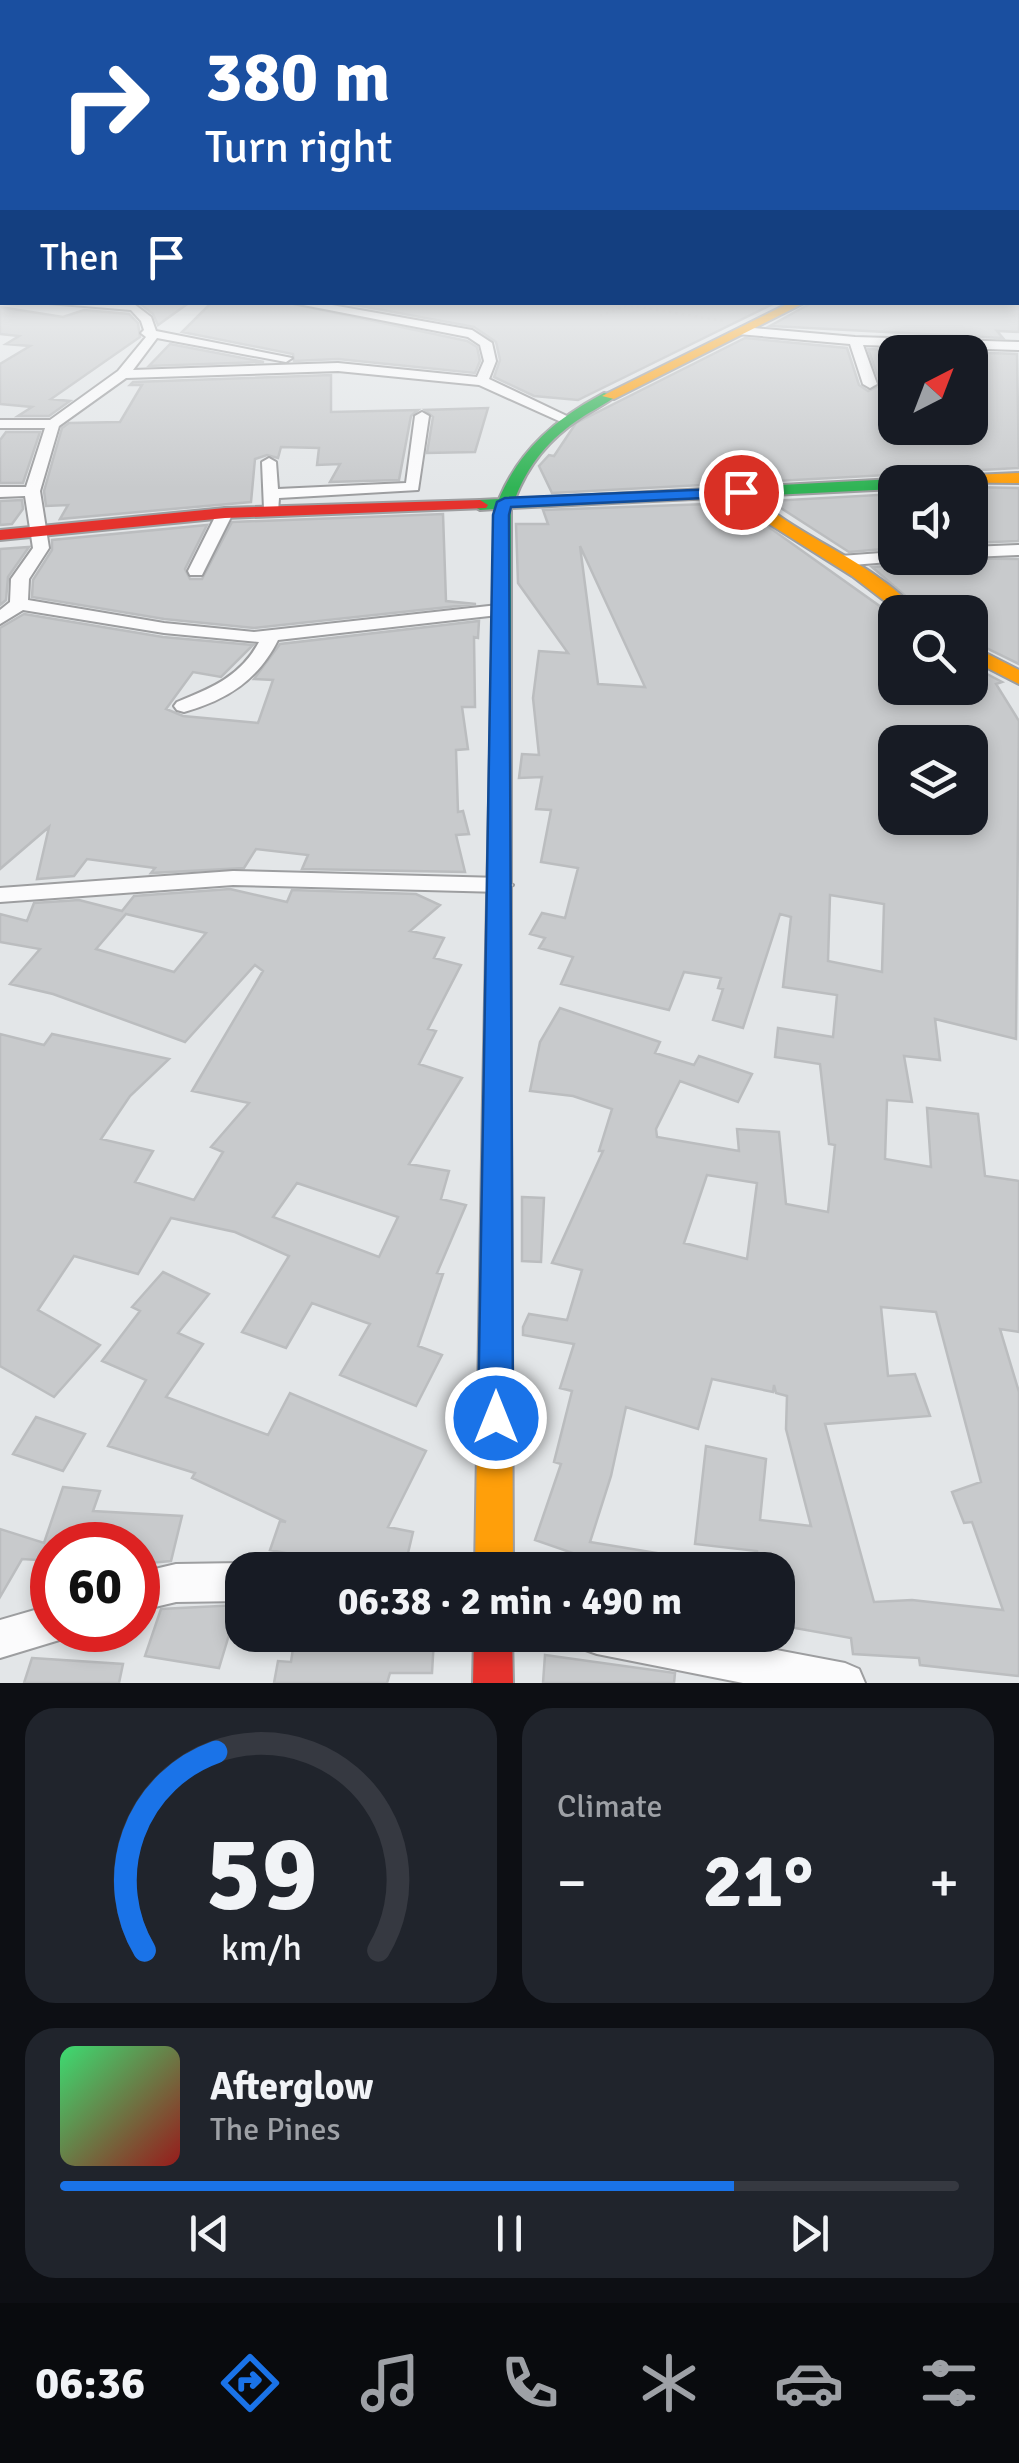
<!DOCTYPE html>
<html lang="en">
<head>
<meta charset="utf-8">
<style>
	:root { --surface:#171b24; --page:#20242c; --text:#f1f3f6; --muted:#9ea1a6; --line:#363941; --accent:#1a73e8 }
	body { margin:0; font-family:Signika,sans-serif; background:var(--page); color:var(--text); height:100vh; display:flex; flex-direction:column; font-size:38px; white-space:nowrap }
	* { box-sizing:border-box; margin:0 }
	p { font-size:32px; color:var(--muted) }
	.icon { flex:none; width:55px; height:55px; fill:none; stroke:currentColor; stroke-width:2; stroke-linecap:round; stroke-linejoin:round }
	.map { position:relative; height:1683px; overflow:hidden }
	.details { display:flex; flex-direction:column; gap:25px; padding:25px; background:#0d0f14; flex:1 }
	.details>* { flex:none }
	.top-card { position:absolute; left:0px; top:0px; width:1020px; height:305px; box-shadow:0 5px 15px #0003; background:#1a4fa0; color:#fff; overflow:hidden }
	.needle { width:65px; rotate:42deg }
	.controls { position:absolute; left:878px; top:335px; display:grid; gap:20px }
	.controls a { display:grid; place-items:center; width:110px; height:110px; border-radius:20px; background:var(--surface); box-shadow:0 5px 15px #0003; font-size:50px }
	.speed { position:absolute; left:30px; top:1522px; display:flex; gap:20px; font-size:50px; font-weight:700; text-align:center }
	.speed>* { display:grid; place-content:center; width:130px; height:130px; border-radius:50%; background:var(--surface); box-shadow:0 5px 15px #0003; line-height:1 }
	.speed .limit { border:15px solid #d22; background:#fff; color:#111 }
	.pin { position:absolute; display:grid; place-items:center; width:85px; height:85px; color:#fff; margin:-42px; border:5px solid #fff; border-radius:50%; box-shadow:0 2px 10px #0007 }
	.me { position:absolute; width:110px; margin:-55px; rotate:0deg; stroke-linejoin:round; filter:drop-shadow(0 0 8px #0008) }
	.turn { display:flex; align-items:center; gap:35px; height:210px; padding:0 40px; font-size:45px }
	.turn .icon { width:130px; height:130px; stroke-width:2.5 }
	.turn b { display:block; font-size:70px; line-height:85px }
	.then { display:flex; align-items:center; height:95px; padding:0 40px; background:#0003; gap:20px; font-size:38px }
	.big { font-size:75px; font-weight:700; line-height:1.1 }
	.details .card { flex:1; display:flex; flex-direction:column; justify-content:center; gap:15px; min-width:0; padding:0 35px; border-radius:30px; background:var(--page) }
	.details .dial { align-items:center; gap:0 }
	.dial svg { height:260px; overflow:visible; fill:none; stroke:var(--line); stroke-width:7; stroke-linecap:round; text-anchor:middle }
	.dial text { fill:var(--text); stroke:none }
	.song { display:flex; align-items:center; gap:30px }
	.cover { width:120px; height:120px; border-radius:15px; background:linear-gradient(135deg,hsl(140 70% 55%),hsl(0 70% 35%)) }
	.played { height:10px; border-radius:5px; background:linear-gradient(90deg,var(--accent) 75%,var(--line) 75%) }
	.keys { display:flex; justify-content:space-around; direction:ltr }
	.heat { display:flex; justify-content:space-between; align-items:center; font-size:55px; direction:ltr }
	.details .tiles { flex:1; display:grid; gap:25px; grid-template-columns:1fr 1fr }
	.card:last-child { grid-column:span 2 }
	.trip { position:absolute; left:225px; top:1552px; width:570px; height:100px; border-radius:30px; background:var(--surface); box-shadow:0 5px 15px #0003; font-weight:700; line-height:100px; text-align:center }
	.dock { display:flex; height:160px; justify-content:space-around; align-items:center; background:#090b0e; color:var(--muted) }
	.dock .icon { width:70px; height:70px }
	.dock .current { color:var(--accent) }
	.dock b { font-size:45px; color:var(--text) }
	.map>svg:first-child { display:block }
	.building { fill:#c8cacc; stroke:#bbbdbf; stroke-width:2.5; fill-rule:evenodd }
	.lines { fill:none; stroke-linecap:round; stroke-linejoin:round }
	.street-casing { stroke:#9d9ea0; stroke-width:4 }
	.fast-casing { stroke:#9d9ea0; stroke-width:4 }
	.slow-casing { stroke:#9d9ea0; stroke-width:4 }
	.jam-casing { stroke:#9d9ea0; stroke-width:4 }
	.path { stroke:#c5c6c7; stroke-width:2.5; stroke-dasharray:2.5 4; stroke-linecap:butt }
	.street { fill:#fbfbfc; fill-rule:evenodd }
	.fast { fill:#30b455; fill-rule:evenodd }
	.slow { fill:#ff9f0a; fill-rule:evenodd }
	.jam { fill:#e5322d; fill-rule:evenodd }
	.route { fill:#1a73e8; stroke:#114b97; stroke-width:2.5 }
</style>
</head>
<body>
<div class="map">
<svg width="1019" height="1683" viewBox="0 0 1019 1683">
	<rect width="100%" height="100%" fill="#e3e6e8"/>
	<path class="building" d="M138,302H190L158,325L153,314Z
		M212,302H284L467,341L477,347L480,361L475,373L338,359L294,361L293,354L182,332Z
		M339,302H777L578,400L534,396L494,377L500,360L496,342L474,327Z
		M813,302H1019V332L997,331L1003,338L770,326Z
		M0,307L63,317L84,310L129,314L138,323L140,337L51,399L70,401L49,416H18L32,407L0,404V364L30,346L6,344L19,336L0,334Z
		M745,338L847,348L859,385L868,391L881,385L868,349L925,351L895,352V428H926L933,440L970,439V352L937,351L1017,354L1019,468L552,493L539,466L549,455L554,456L576,423Z
		M170,344L264,362L149,366Z
		M331,375V412L418,410L411,416L399,480L330,482L340,464L317,465L319,448L281,447L278,458L267,455L255,459L251,502L60,519L68,505L46,506L44,491L62,428L69,423L120,422L142,385H130L133,382Z
		M488,408L475,452L427,453L433,417L425,410Z
		M6,432H40L23,483H0V440Z
		M970,487L1019,488V541L970,543Z
		M895,494V548L849,552L770,501Z
		M22,500L23,509L12,524L0,525V501Z
		M735,503L895,617V688H970V665L1002,682L996,684L1019,721L1016,1039L935,1019L940,1060L904,1056L912,1102L887,1100L885,1159L931,1167L927,1108L978,1114L985,1176L1019,1181V1332L1000,1329L1019,1392V1676L920,1665L919,1658L853,1654L851,1638L778,1625V1570H757V1551L695,1544L706,1446L766,1459L760,1520L811,1526L786,1429L787,1396L776,1393L774,1385L773,1392L712,1379L698,1429L626,1407L611,1476L590,1542L693,1559L692,1570H591L593,1560L535,1540L561,1464L554,1462L572,1391L560,1388L574,1344L523,1335V1327L529,1314L567,1320L582,1270L552,1263L603,1151H599L612,1109L573,1096L530,1091L540,1042L560,1008L660,1042L655,1053L694,1065L699,1056L752,1074L738,1102L680,1081L656,1129L657,1137L739,1151L737,1129L779,1132L786,1204L828,1212L835,1145L829,1144L820,1064L775,1057L778,1028L833,1037L837,995L783,987L791,917L780,914L743,1028L713,1020L723,989L718,988L721,978L684,972L669,1010L561,984L573,957L539,948L545,938L530,934L542,913L565,918L578,868L541,862L551,810L536,809L542,777L519,778L522,754L539,755L533,698L539,651L568,653L518,583L516,524H548L543,510ZM580,546L645,687L598,684ZM909,732L958,735L960,742H970V818H961L962,825L895,818V757L886,742L913,741ZM830,895L884,904L882,972L828,961ZM707,1175L757,1183L747,1259L684,1243ZM881,1307L936,1312L981,1482L952,1492L964,1523L972,1522L1003,1610L912,1600L874,1602L825,1424L930,1416L915,1374L888,1376Z
		M443,514L446,601L476,604L254,628L164,619L32,597L33,580L52,550V540L207,525L185,569L190,579H202L232,522Z
		M29,547L8,577L6,600L0,605V549Z
		M907,558L1019,559V664L970,640V612H924L872,567L901,565Z
		M24,614L163,637L253,645L221,677L193,672L166,709L183,716L258,723L273,680L254,679L280,644L479,621L478,638L474,637L475,707H462L468,749L456,750L458,812L463,811L469,834L456,835L465,872L302,869L308,855L256,849L244,868L151,873L155,868L87,859L74,876L37,879L49,827L0,869V628Z
		M230,889L287,902L292,890L416,894L440,905L410,931L444,938L434,958L461,965L428,1029L436,1031L419,1064L462,1078L409,1164L449,1171L441,1199L466,1205L437,1273L443,1274L418,1346L442,1355L416,1406L340,1375L370,1324L312,1303L286,1348L242,1332L289,1256L235,1232L171,1218L138,1274L74,1256L38,1310L100,1345L54,1397L0,1366V1034L44,1045L52,1034L169,1059L130,1096L101,1139L153,1151L135,1182L194,1200L223,1152L211,1147L249,1103L192,1091L263,971L255,965L185,1042L53,994L10,984L40,949L0,942V914L27,921L34,903L79,900L122,911L134,896ZM126,914L206,933L174,972L96,949ZM297,1183L398,1217L379,1257L273,1217Z
		M522,1197L544,1198L541,1262L522,1261Z
		M163,1272L209,1294L178,1333L203,1344L166,1397L268,1435L290,1393L426,1451L388,1527L413,1532L404,1570H340L342,1564L270,1550L280,1521L286,1522L192,1478L195,1473L108,1446L146,1380L102,1361L140,1311L132,1307Z
		M36,1417L85,1434L63,1471L13,1454Z
		M63,1487L100,1491L93,1511L182,1516L171,1561L138,1564V1545H50L52,1561L22,1559L0,1597V1529L44,1543Z
		M238,1605L219,1668L145,1656L161,1609Z
		M295,1635L434,1639L432,1673H390L387,1683H274L278,1661L291,1662Z
		M545,1655L675,1673L674,1683H543Z
		M32,1658L123,1664L119,1683H24Z"/>
	<g class="lines">
		<defs>
			<path id="street" d="M37,302L134,304L151,317L156,331L292,358L286,362L157,338L133,370L338,363L477,377L484,361L480,345L468,337L288,302H315L472,330L492,343L496,361L489,379L571,418L559,421L479,385L338,371L126,378L59,426L40,491L49,548L29,579L28,600L164,623L254,632L498,605L507,610L498,615L278,640C258,680 227,700 184,712L177,710L174,706L177,702C212,688 241,676 259,642L164,633L23,610L0,624V610L10,602L11,579L33,548L25,496L0,497V487H26L45,428H0V420H50L118,371L146,337L141,333L144,330L141,321L131,310Z
				M742,327L855,337L1019,342V350L863,345L877,384L870,388L863,384L850,344L738,334L736,331Z
				M422,412L429,416L418,490L279,498L278,512L264,509L262,462L269,458L276,462L278,489L406,483L415,416Z
				M225,508L233,513L202,575H190L188,571L217,513Z
				M1019,545V555L970,557V547Z
				M895,552V558H903L901,561L840,566L832,561L840,556Z
				M233,871L501,878L513,885L501,892L233,885L0,902V888Z
				M242,1563L256,1570H242V1601L176,1602L138,1611V1573L176,1564Z
				M52,1605V1630H69L66,1638L0,1658V1620Z
				M578,1635H698L845,1663L859,1669L865,1683H743L597,1654L583,1649Z"/>
			<path id="fast" d="M604,393L616,396C606,404 593,410 581,418C550,438 528,464 515,499L895,479L902,482H895V489L511,508V1098L507,1105L497,1108L487,1105L483,1098L495,509L480,510L472,505L480,500L499,499C520,449 557,418 604,393Z"/>
			<path id="slow" d="M791,302H806L614,399L602,396Z
				M1019,473V483L919,482L927,477Z
				M736,489H746C796,538 871,559 918,612H899L852,576L755,515L736,495Z
				M970,645L1019,670V684L970,659Z
				M497,1088L507,1091L511,1098L513,1570H475L483,1098L487,1091Z"/>
			<path id="jam" d="M480,500L488,505L486,508L225,518L0,540V530L225,508Z
				M474,1635H512L513,1683H473Z"/>
		</defs>
		<use href="#street" class="street-casing"/>
		<use href="#fast" class="fast-casing"/>
		<use href="#slow" class="slow-casing"/>
		<use href="#jam" class="jam-casing"/>
		<path class="path" d="M600,316L628,305L723,321"/>
		<use href="#street" class="street"/>
		<use href="#fast" class="fast"/>
		<use href="#slow" class="slow"/>
		<use href="#jam" class="jam"/>
	</g>
	<linearGradient id="sky" x2="0" y2="1"><stop stop-color="#77bbe8"/><stop offset="0.52" stop-color="#f2f4f5"/><stop offset="1" stop-color="#f2f4f5" stop-opacity="0"/></linearGradient>
	<rect width="1019" height="488" fill="url(#sky)"/>
	<path class="route" d="M741,488L749,492L747,496L511,507L509,515L513,1418L508,1429L496,1434L483,1429L478,1418L493,515L497,502L505,498Z"/>
</svg>
<div class="controls">
<a><svg class="needle" viewBox="-14 -14 28 28"><path d="M0-13l5 13h-10z" fill="#e53935"/><path d="M0 13l5-13h-10z" fill="#9ea1a6"/></svg></a>
<a><svg class="icon" aria-label="sound" viewBox="0 0 24 24"><path d="M4 9h4l5-4v14l-5-4H4zM17 9q2 3 0 6"/></svg></a>
<a><svg class="icon" aria-label="search" viewBox="0 0 24 24"><circle cx="10" cy="10" r="6"/><path d="M15 15l6 6"/></svg></a>
<a><svg class="icon" aria-label="layers" viewBox="0 0 24 24"><path d="M12 4l9 5-9 5-9-5zM3 14l9 5 9-5"/></svg></a>
</div>
<div class="speed"><div class="limit">60</div></div>
<div class="pin" style="left:741px;top:492px;background:#d93025"><svg class="icon" aria-label="arrive" viewBox="0 0 24 24"><path d="M6 21V4h12l-3 4 3 4H6"/></svg></div>
<svg class="me" style="left:496px;top:1418px" viewBox="-20 -20 40 40"><circle r="17" fill="#1a73e8" stroke="#fff" stroke-width="3"/><path d="M0-11L8 9 0 5-8 9z" fill="#fff"/></svg>
<div class="trip">06:38 · 2 min · 490 m</div>
<div class="top-card">
<div class="turn"><svg class="icon" aria-label="right" viewBox="0 0 24 24"><path d="M7 20v-9h11M14 6l5 5-5 5"/></svg><div><b>380 m</b>Turn right</div></div>
<div class="then">Then<svg class="icon" aria-label="arrive" viewBox="0 0 24 24"><path d="M6 21V4h12l-3 4 3 4H6"/></svg></div>
</div>
</div>
<section class="details">
<div class="tiles">
<div class="card dial"><svg viewBox="0 0 100 80">
<path d="M14 69A42 42 0 1 1 86 69"/>
<path d="M14 69A42 42 0 0 1 36 8" stroke="#1a73e8"/>
<text x="50" y="56" font-size="32" font-weight="700">59</text>
<text x="50" y="72" font-size="11">km/h</text>
</svg></div>
<div class="card"><p>Climate</p>
<div class="heat"><a>−</a><b class="big">21°</b><a>+</a></div>
</div>
<div class="card">
<div class="song"><i class="cover"></i><div><b>Afterglow</b><p>The Pines</p></div></div>
<div class="played"></div>
<div class="keys"><svg class="icon" aria-label="previous" viewBox="0 0 24 24"><path d="M18 5L8 12l10 7zM5 5v14"/></svg><svg class="icon" aria-label="pause" viewBox="0 0 24 24"><path d="M8 5v14M16 5v14"/></svg><svg class="icon" aria-label="next" viewBox="0 0 24 24"><path d="M6 5l10 7-10 7zM19 5v14"/></svg></div>
</div>
</div>
</section>
<nav class="dock">
<b>06:36</b>
<svg class="icon current" aria-label="directions" viewBox="0 0 24 24"><path d="M12 3l9 9-9 9-9-9zM9 14v-3h6M13 9l2 2-2 2"/></svg>
<svg class="icon" aria-label="music" viewBox="0 0 24 24"><path d="M9 18V5l10-2v13"/><circle cx="6" cy="18" r="3"/><circle cx="16" cy="16" r="3"/></svg>
<svg class="icon" aria-label="phone" viewBox="0 0 24 24"><path d="M5 4h4l2 5-3 2q2 4 5 5l2-3 5 2v4C11 20 4 13 5 4z"/></svg>
<svg class="icon" aria-label="climate" viewBox="0 0 24 24"><path d="M12 3v18M4 7l16 10M4 17L20 7"/></svg>
<svg class="icon" aria-label="car" viewBox="0 0 24 24"><path d="M5 17H2v-5l4-1 3-4h7l3 4 3 1v5h-3M9 17h6M6 11h13"/><circle cx="7" cy="17" r="2"/><circle cx="17" cy="17" r="2"/></svg>
<svg class="icon" aria-label="filters" viewBox="0 0 24 24"><path d="M4 7h16M4 17h16"/><circle cx="9" cy="7" r="2"/><circle cx="15" cy="17" r="2"/></svg>
</nav>
</body>
</html>
